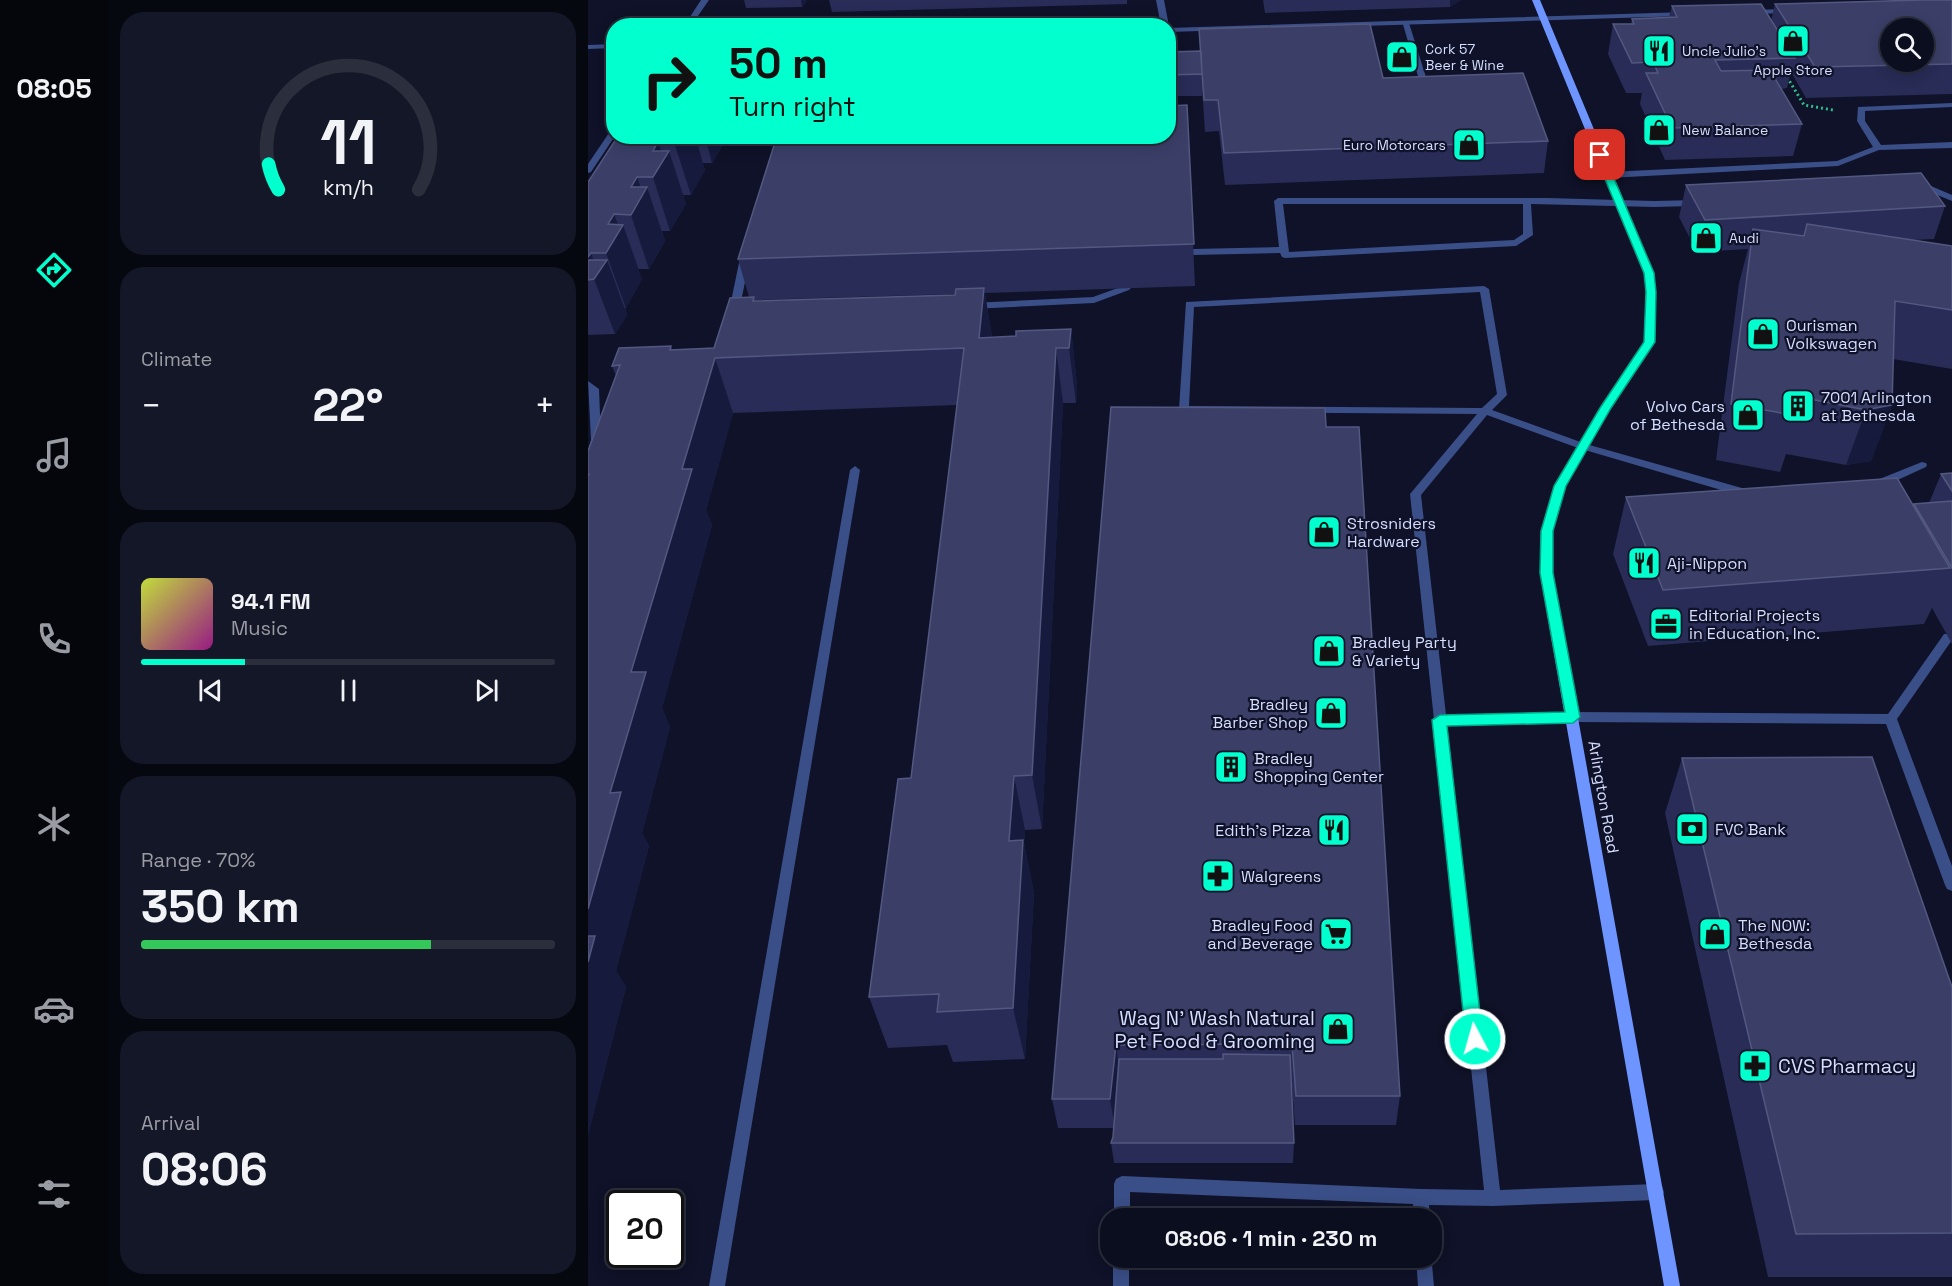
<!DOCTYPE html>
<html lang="en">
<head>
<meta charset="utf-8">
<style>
	:root { --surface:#0b0e1e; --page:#141727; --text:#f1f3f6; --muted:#9a9ca4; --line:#2b2e3c; --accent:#02ffce }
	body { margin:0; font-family:"Space Grotesk",sans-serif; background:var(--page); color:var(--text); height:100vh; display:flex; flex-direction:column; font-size:22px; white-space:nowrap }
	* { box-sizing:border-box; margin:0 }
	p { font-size:20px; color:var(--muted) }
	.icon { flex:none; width:33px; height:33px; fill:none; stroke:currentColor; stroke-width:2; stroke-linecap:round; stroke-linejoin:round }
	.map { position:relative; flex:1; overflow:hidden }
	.sheet { display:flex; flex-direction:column; gap:12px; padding:12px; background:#060810; width:480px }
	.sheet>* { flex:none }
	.hud { position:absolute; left:18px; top:18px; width:570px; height:126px; border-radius:24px; box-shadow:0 3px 15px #0003,0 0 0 2px var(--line); background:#02ffce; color:#111; overflow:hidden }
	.tools { position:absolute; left:1292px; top:18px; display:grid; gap:12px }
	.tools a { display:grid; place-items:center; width:54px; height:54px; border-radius:50%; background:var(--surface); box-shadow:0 3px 15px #0003,0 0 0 2px var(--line); font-size:30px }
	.speed { position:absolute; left:18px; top:1190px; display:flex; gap:12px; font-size:30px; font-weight:700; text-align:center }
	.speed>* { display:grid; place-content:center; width:78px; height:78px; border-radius:50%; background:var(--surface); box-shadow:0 3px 15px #0003,0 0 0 2px var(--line); line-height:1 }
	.speed .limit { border:3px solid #111; border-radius:9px; background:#fff; color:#111 }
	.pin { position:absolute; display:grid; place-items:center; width:51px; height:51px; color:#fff; margin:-26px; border-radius:12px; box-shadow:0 3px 9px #0006 }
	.me { position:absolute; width:66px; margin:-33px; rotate:354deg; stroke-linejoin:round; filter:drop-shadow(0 0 4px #0008) }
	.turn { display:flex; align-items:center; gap:21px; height:126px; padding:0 24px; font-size:27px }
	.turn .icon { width:78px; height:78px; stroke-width:2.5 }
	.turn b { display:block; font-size:42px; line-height:51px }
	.big { font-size:45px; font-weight:600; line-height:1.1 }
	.sheet .tile { flex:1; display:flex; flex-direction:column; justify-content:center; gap:9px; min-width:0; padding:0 21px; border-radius:24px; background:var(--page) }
	.sheet .dial { align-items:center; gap:0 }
	.dial svg { height:156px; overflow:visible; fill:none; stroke:var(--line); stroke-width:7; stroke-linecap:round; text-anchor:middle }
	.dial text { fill:var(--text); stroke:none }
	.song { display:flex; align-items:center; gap:18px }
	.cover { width:72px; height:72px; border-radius:9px; background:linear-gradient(135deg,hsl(70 70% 55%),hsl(310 70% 35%)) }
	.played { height:6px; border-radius:3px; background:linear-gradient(90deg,var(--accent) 25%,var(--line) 25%) }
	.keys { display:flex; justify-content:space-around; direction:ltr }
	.heat { display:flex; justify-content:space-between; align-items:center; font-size:33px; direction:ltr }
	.charge { height:9px; border-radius:4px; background:linear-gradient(90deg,#34c759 70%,var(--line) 0) }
	.trip { position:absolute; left:512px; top:1208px; width:342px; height:60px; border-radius:24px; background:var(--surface); box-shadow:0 3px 15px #0003,0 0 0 2px var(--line); font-weight:600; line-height:60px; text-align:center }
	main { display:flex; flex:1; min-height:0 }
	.tab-bar { display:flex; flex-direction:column; width:108px; justify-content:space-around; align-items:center; background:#04060c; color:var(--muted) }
	.tab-bar .icon { width:42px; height:42px }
	.tab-bar .current { color:var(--accent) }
	.tab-bar b { font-size:27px; color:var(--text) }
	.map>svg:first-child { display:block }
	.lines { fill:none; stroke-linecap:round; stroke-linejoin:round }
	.path { stroke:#2ebb89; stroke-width:3; stroke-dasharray:2 3; stroke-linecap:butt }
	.lane { fill:#3a4e87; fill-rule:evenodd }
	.street { fill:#3a4e87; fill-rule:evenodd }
	.secondary { fill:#6d94ff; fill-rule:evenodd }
	.wall { fill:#282c56; fill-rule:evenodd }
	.shaded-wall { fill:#161a3c }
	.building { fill:#3b3f68; stroke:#535880; stroke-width:1.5; fill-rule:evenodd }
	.route { fill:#02ffce; stroke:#01a686; stroke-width:1.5 }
	.labels { text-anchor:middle; stroke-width:4.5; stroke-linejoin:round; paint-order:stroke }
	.far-poi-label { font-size:14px; fill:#d6deff; stroke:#0f1228; text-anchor:start }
	.poi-label { font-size:16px; fill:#d6deff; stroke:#0f1228; text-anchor:start }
	.street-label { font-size:16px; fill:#d6deff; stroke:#0f1228 }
	.near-poi-label { font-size:20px; fill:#d6deff; stroke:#0f1228; text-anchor:end }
</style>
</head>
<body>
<main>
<nav class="tab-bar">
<b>08:05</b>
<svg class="icon current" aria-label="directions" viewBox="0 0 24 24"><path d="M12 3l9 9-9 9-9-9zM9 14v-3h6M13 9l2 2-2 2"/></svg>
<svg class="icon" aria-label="music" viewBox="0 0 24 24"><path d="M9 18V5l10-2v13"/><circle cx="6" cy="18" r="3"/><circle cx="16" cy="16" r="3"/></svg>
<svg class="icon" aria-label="phone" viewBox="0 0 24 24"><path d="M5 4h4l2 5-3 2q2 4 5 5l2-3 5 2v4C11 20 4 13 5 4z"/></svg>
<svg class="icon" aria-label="climate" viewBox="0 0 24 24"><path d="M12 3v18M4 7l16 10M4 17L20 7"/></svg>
<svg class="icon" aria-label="car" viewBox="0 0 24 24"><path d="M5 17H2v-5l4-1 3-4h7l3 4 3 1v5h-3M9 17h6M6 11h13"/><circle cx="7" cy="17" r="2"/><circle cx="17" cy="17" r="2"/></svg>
<svg class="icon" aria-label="filters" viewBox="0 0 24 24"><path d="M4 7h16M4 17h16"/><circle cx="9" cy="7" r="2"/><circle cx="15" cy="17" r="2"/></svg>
</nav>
<section class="sheet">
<div class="tile dial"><svg viewBox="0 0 100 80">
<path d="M14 69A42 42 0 1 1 86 69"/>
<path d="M14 69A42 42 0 0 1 9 56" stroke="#02ffce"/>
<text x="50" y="56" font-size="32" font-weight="700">11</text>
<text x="50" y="72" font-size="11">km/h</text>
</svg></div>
<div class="tile"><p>Climate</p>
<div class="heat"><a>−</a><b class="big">22°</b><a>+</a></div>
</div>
<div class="tile">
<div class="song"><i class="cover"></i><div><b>94.1 FM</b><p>Music</p></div></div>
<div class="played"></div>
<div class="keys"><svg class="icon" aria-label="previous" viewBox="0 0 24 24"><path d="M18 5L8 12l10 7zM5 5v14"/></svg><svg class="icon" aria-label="pause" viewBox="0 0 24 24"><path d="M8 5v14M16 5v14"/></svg><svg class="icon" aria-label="next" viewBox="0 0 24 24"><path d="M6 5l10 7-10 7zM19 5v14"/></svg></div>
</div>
<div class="tile"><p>Range · 70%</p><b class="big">350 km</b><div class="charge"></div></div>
<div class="tile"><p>Arrival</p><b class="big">08:06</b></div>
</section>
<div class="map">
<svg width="1364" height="1286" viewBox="0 0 1364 1286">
	<rect width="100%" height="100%" fill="#0f1228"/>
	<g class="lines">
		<path class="path" d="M1199,77L1216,105L1245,110"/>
		<path class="lane" d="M568,0H576L581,26H573Z
			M814,21L821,23L842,90L841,92L834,90Z
			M1364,103V107L1277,111V121L1293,145L1364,142V148L1291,150L1250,166L1020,178L1016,175L1020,172L1249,161L1285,147L1269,121L1270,107Z
			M1343,186L1364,195V201L1342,192L1329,193L1325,190L1329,187Z
			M690,198H960L1066,201L1108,200L1112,203L1108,206L1066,207L943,204L945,235L928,246L697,258L694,257L692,253L605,255L600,252L605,249L691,247L686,201ZM695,204H935V234L926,240L701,252Z
			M157,255L162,258L151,311L146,314L141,311L152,258Z
			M538,285L543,288L541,290L506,303L383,309L378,306L383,303L505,297Z
			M896,286L901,289L919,395L904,410L998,444L1161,490L1162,493L1157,497L990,448L899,415L833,495L858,715L985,712L1300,714L1356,634H1364V640L1309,719L1364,866V891L1359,889L1357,885L1298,724L985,722L859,725L912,1190L1068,1184L1074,1186L1076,1192L1074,1198L1068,1200L905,1206L841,1205L842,1218H826L825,1204L542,1192V1218H526V1184L528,1179L534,1176L833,1189L896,1190L822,494L889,414L596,412L591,409L598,302ZM892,292L909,394L894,408L601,406L606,307Z
			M0,381L11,389L13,440L5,472L0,476V451L3,440Z
			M1334,462L1338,463L1339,465L1338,467L1292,488H1284L1283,485L1284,482Z
			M267,466L272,470L137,1286H121L262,470Z
			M843,1254L846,1286H830L828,1257H843Z
			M525,1257H541V1286H525Z"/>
		<path class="street" d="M113,0H121L103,26H96Z
			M1201,9L1205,11L1204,13L1161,14L1157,12L1161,10Z
			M1099,12V16H1096L580,32V28Z
			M26,44V48L0,49V45Z
			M23,130H26V136H27L3,172L0,173V164Z"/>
		<path class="secondary" d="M944,0H952L1066,273L1068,292L1066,342L1023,408L977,486L965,530L964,573L1092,1286H1076L952,573L953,530L967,486L1013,408L1056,342L1058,292L1056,273Z"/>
	</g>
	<path class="wall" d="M156,0H219L214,7L158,8Z
		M241,0H539V4L244,12Z
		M675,0H873L862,7L677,13Z
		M1364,0V94L1218,98L1203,72L1199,88L1193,89L1214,124L1205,156L1077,160L1052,104L1054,93H1038L1020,54L1025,24H1043L1044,19L1081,17L1084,6L1183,21L1187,4Z
		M611,29L795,78L960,141L956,173L637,185L631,131L617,132L614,88V96H580V52L612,51Z
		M599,105L607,286L397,293L404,337L428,336L483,329L489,385L488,403H475L454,829L437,830L436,843L446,893L437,1059L365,1062L359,1045L300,1048L281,997L323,778L369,405L145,413L118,510L124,525L74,708L82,727L54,833L61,846L28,971L38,987L0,1135V451L28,376L24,366L83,346L84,350L126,348L161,297L150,259ZM367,294V295L167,301V300Z
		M30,136H136L137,141L124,163H114L117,170L103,195H95L98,204L82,231H74L77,241L61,269H50L54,279L38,308H37L39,315L27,334L0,335V182Z
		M1098,185L1357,206L1346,239L1325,240L1364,246V369L1305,359L1304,405L1283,461L1258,465L1198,454L1192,472L1128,460L1151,283L1160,249L1109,252L1091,217Z
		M738,427L812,1096L808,1125H707L703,1073L706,1143L705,1163H526L523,1143L525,1137L526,1128H470L464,1099Z
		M1364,473V644L1344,608L1336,624L1060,646L1025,554L1038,497L1325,506L1326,504L1341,503L1353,474Z
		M1094,758L1364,987V1277H1180L1077,813Z"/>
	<path class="shaded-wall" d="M213,0H219L214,7Z
		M862,0H873L862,7Z
		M90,136H107L117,170L103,195L86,142Z
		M117,136H136L137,141L124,163Z
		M70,142L76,159L81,151L98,204L82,231L65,177V151Z
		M49,177L55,194L59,187L77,241L61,269L43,215V187Z
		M26,214L32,230L35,225L54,279L38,308L18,253L20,224Z
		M3,253L10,273L19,260L39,315L27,334L0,263V257Z
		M396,288L405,343L391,338Z
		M483,329L489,385L488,403L481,348Z
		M468,348L475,403L454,829L444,775Z
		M127,358L145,413L118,510L124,525L74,708L82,727L54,833L61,846L28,971L38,987L0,1135V909L22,793L43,672L94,469Z
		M1304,405L1283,461L1258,465L1278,410Z
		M426,776L437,830L436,843L446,893L437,1059L425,1008L421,841Z
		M528,1045L532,1074L527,1128L522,1099Z"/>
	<path class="building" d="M1334,0H1364V64L1227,67L1187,4ZM1302,28H1335V62H1302Z
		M1173,4L1207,58L1127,60L1133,71L1182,70L1214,124L1084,128L1058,73H1070L1065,62L1044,63L1025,24H1046L1044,19L1089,17L1084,6Z
		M782,24L795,78L935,73L960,141L636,153L630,100H616L611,29Z
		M613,51L614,74L580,75V52Z
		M599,105L606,244L150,259L189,136H580V106Z
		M30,136H90L86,142H70L65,151H81L65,177H49L43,187H59L43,215L26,214L20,224L35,225L18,253H3L0,257V182Z
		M1333,173L1357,206L1117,220L1098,185Z
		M1219,224L1364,246V310L1307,301L1304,405L1278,410L1212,397L1210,416L1143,404L1165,229L1216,236Z
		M0,260H19L6,279L0,280Z
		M396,288L391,338L428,336V331L483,329L481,348H468L444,775L426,776L421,841L435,840L425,1008L349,1012L351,994L281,997L310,779L323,778L376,348L127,358L94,469H104L43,672H58L22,793L33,792L0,909V477L1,474H0V451L32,365L24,366L31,348L83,346L82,350L126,348L142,298L166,297L165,301L367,295L368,289Z
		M523,407L737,408L738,427H771L812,1096H708L704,1044L528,1045L522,1099H464Z
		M1364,473V491L1353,474Z
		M1309,478L1362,568L1075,590L1038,497Z
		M1364,501V568L1326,504Z
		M1284,757L1364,987V1233L1208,1234L1094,758Z
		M0,936H7L0,962Z
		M635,1054L702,1055L706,1143H523L525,1137L531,1059H635Z"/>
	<path class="route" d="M1008,153L1016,155L1066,273L1068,292L1067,342L1023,408L978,486L965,531V573L992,717L985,723L859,726L895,1039L893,1044L887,1047L881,1044L878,1039L844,720L852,715L977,712L952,573L953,531L966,486L1012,408L1056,342L1058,292L1056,273L1007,155Z"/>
	<defs>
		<symbol id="shop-square" viewBox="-11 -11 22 22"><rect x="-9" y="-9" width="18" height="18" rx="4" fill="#02ffce" stroke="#0f1228"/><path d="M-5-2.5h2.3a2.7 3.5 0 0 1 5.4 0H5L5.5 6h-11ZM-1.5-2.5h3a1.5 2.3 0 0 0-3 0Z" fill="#111"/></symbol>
		<symbol id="restaurant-square" viewBox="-11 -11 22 22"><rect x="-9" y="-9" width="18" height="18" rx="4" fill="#02ffce" stroke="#0f1228"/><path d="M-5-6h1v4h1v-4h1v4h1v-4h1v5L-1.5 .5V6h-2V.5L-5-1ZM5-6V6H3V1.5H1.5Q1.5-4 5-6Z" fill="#111"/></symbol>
		<symbol id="building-square" viewBox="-11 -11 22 22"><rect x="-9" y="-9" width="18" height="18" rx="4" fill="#02ffce" stroke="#0f1228"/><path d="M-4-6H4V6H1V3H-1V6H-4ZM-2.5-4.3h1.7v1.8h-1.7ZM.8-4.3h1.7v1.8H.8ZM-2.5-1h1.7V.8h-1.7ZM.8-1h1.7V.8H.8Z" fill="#111"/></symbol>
		<symbol id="office-square" viewBox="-11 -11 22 22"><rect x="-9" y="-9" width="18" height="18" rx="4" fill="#02ffce" stroke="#0f1228"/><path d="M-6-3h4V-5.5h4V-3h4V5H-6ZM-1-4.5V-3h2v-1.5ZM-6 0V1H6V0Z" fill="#111"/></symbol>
		<symbol id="bank-square" viewBox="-11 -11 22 22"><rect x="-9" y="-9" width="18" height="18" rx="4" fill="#02ffce" stroke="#0f1228"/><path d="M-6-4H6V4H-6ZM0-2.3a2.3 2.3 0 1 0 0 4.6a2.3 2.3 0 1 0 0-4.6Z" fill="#111"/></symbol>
		<symbol id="pharmacy-square" viewBox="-11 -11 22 22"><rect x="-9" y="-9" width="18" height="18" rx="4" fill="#02ffce" stroke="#0f1228"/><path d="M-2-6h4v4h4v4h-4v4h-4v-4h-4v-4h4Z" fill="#111"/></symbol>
		<symbol id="supermarket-square" viewBox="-11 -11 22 22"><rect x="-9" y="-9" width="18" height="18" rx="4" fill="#02ffce" stroke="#0f1228"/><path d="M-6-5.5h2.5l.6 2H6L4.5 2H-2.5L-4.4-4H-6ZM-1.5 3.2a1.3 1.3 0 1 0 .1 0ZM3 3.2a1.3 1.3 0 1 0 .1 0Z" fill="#111"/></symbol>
	</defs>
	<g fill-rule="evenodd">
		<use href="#shop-square" x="1186" y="22" width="38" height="38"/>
		<use href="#restaurant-square" x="1052" y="32" width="38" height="38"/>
		<use href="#shop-square" x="795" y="38" width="38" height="38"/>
		<use href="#shop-square" x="1052" y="111" width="38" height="38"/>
		<use href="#shop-square" x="862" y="126" width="38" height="38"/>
		<use href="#shop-square" x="1099" y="219" width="38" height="38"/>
		<use href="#shop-square" x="1156" y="315" width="38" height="38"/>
		<use href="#building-square" x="1191" y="387" width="38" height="38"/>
		<use href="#shop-square" x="1141" y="396" width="38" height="38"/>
		<use href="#shop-square" x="717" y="513" width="38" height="38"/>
		<use href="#restaurant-square" x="1037" y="544" width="38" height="38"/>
		<use href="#office-square" x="1059" y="605" width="38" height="38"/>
		<use href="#shop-square" x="722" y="632" width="38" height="38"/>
		<use href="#shop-square" x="724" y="694" width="38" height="38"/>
		<use href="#building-square" x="624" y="748" width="38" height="38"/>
		<use href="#bank-square" x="1085" y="810" width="38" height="38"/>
		<use href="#restaurant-square" x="727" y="811" width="38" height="38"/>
		<use href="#pharmacy-square" x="611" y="857" width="38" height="38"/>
		<use href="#supermarket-square" x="729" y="915" width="38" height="38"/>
		<use href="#shop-square" x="1108" y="915" width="38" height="38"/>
		<use href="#shop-square" x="731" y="1010" width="38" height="38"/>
		<use href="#pharmacy-square" x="1148" y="1047" width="38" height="38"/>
	</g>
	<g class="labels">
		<g class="far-poi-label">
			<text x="837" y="54">Cork 57<tspan x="837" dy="16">Beer &amp; Wine</tspan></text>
			<text x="1094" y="56">Uncle Julio's</text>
			<text x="1205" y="75" text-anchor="middle">Apple Store</text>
			<text x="1094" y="135">New Balance</text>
			<text x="858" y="150" text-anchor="end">Euro Motorcars</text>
			<text x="1141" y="243">Audi</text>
		</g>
		<g class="poi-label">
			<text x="1198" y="331">Ourisman<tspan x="1198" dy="18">Volkswagen</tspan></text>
			<text x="1233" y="403">7001 Arlington<tspan x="1233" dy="18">at Bethesda</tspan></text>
			<text x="1137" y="412" text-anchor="end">Volvo Cars<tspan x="1137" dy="18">of Bethesda</tspan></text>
			<text x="759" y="529">Strosniders<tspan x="759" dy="18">Hardware</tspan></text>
			<text x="1079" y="569">Aji-Nippon</text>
			<text x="1101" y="621">Editorial Projects<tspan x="1101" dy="18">in Education, Inc.</tspan></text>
			<text x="764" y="648">Bradley Party<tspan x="764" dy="18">&amp; Variety</tspan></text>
			<text x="720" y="710" text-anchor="end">Bradley<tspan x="720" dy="18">Barber Shop</tspan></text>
			<text x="666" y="764">Bradley<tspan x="666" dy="18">Shopping Center</tspan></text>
			<text x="1127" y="835">FVC Bank</text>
			<text x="723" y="836" text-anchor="end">Edith's Pizza</text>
			<text x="653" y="882">Walgreens</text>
			<text x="725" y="931" text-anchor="end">Bradley Food<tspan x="725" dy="18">and Beverage</tspan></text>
			<text x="1150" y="931">The NOW:<tspan x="1150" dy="18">Bethesda</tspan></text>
		</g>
		<g class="street-label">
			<text transform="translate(1016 797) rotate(80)" y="6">Arlington Road</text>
		</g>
		<g class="near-poi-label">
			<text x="727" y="1025">Wag N' Wash Natural<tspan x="727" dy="23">Pet Food &amp; Grooming</tspan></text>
			<text x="1190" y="1073" text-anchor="start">CVS Pharmacy</text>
		</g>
	</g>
</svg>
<div class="tools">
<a><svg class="icon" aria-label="search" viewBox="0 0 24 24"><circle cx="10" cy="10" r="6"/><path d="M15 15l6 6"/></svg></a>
</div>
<div class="speed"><div class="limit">20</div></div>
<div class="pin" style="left:1012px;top:155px;background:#d93025"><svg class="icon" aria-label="arrive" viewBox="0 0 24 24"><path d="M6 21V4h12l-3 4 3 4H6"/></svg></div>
<svg class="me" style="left:887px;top:1039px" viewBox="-20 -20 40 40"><circle r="17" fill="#02ffce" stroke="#fff" stroke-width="3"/><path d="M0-11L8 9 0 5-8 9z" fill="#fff"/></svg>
<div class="trip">08:06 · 1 min · 230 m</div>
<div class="hud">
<div class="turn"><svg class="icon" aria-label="right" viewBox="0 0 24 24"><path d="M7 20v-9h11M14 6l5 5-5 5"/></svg><div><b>50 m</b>Turn right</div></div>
</div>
</div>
</main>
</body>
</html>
